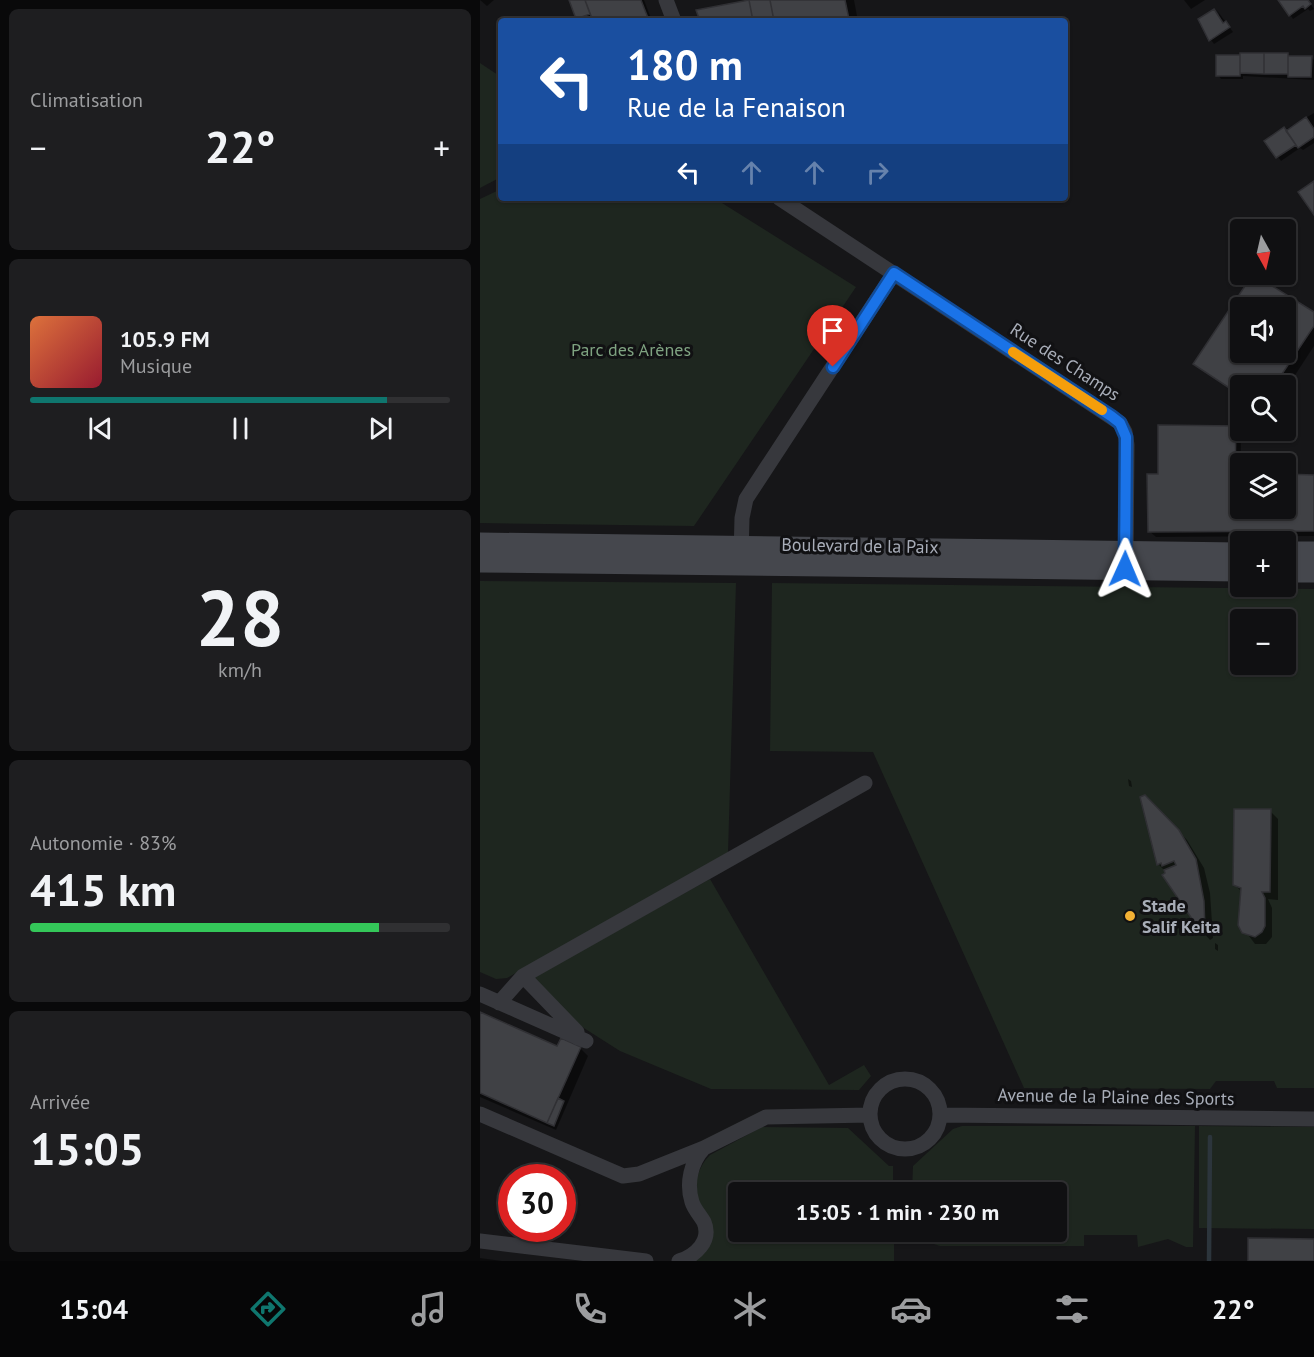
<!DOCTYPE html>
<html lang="fr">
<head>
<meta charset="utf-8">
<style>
	:root { --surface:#101012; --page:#1e1e20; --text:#f1f3f6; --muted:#9c9d9f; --line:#303032; --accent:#0f766e }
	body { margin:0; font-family:"PT Sans",sans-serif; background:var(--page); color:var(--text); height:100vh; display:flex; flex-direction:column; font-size:22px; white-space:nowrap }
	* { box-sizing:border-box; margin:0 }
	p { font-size:20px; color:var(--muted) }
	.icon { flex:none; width:33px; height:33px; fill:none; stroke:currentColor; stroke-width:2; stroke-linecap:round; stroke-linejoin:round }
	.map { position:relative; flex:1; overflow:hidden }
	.drawer { display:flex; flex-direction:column; gap:9px; padding:9px; background:#09090a; width:480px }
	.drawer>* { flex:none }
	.banner { position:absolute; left:18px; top:18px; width:570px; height:183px; border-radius:6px; box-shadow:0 2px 4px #0004,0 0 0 2px var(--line); background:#1a4fa0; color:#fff; overflow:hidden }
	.needle { width:39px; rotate:172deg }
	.tools { position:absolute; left:750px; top:219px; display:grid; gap:12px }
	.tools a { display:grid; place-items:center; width:66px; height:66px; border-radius:6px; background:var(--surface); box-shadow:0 2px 4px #0004,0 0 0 2px var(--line); font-size:30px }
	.speed { position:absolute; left:18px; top:1164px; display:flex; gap:12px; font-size:30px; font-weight:700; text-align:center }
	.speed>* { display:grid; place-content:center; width:78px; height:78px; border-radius:50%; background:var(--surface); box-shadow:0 2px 4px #0004,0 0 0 2px var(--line); line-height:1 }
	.speed .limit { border:9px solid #d22; background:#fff; color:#111 }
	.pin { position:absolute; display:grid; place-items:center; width:51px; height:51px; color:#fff; margin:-62px -26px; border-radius:50% 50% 50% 0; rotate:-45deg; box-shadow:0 0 6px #0007 }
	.pin .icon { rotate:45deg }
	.me { position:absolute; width:66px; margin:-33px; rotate:1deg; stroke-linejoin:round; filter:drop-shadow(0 0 4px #0008) }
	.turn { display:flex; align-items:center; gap:21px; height:126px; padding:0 30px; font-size:27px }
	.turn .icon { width:78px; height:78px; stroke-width:2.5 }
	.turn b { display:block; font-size:42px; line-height:51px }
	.lanes { display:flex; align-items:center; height:57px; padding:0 30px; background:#0003; justify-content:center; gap:30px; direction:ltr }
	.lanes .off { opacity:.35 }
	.big { font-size:45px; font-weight:800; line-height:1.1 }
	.drawer .widget { flex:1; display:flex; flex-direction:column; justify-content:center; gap:9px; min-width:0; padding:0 21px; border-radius:9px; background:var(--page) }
	.drawer .dial { align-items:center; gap:0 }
	.dial b { font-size:78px; line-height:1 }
	.song { display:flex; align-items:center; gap:18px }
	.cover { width:72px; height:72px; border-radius:9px; background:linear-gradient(135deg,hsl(20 70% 55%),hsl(350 70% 35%)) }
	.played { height:6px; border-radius:3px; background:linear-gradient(90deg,var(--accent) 85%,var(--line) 85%) }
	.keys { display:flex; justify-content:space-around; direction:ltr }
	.heat { display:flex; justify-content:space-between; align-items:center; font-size:33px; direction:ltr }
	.charge { height:9px; border-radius:4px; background:linear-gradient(90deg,#34c759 83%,var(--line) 0) }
	.trip { position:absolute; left:248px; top:1182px; width:339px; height:60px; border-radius:6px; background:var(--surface); box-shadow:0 2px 4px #0004,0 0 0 2px var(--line); font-weight:800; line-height:60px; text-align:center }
	.tabs { display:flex; height:96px; justify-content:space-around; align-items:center; background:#060607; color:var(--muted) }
	.tabs .icon { width:42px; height:42px }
	.tabs .selected { color:var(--accent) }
	.tabs b { font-size:27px; color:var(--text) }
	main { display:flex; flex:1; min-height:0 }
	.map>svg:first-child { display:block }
	.green { fill:#1e261f; fill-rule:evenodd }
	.shadow { fill:#0007; fill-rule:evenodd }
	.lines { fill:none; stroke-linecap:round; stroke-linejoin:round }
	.stream { stroke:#2c353c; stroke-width:4.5 }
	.building { fill:#404145; stroke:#303034; stroke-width:1.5; fill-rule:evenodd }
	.street { stroke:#37383d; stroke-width:15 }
	.secondary { stroke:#45474d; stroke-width:21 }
	.route-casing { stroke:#114b97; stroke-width:15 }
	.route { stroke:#1a73e8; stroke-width:10 }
	.slow { stroke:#f59e0b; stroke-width:10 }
	.poi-dot { fill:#f2b134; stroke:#111113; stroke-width:2 }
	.labels { text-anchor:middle; stroke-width:6; stroke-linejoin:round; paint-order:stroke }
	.park-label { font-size:18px; fill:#7fa381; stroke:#111113 }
	.street-label { font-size:18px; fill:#a8adb8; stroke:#111113 }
	.poi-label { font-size:18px; font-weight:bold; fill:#a8adb8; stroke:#111113; text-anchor:start }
</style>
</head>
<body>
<main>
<section class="drawer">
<div class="widget"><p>Climatisation</p>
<div class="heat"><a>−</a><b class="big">22°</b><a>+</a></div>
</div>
<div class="widget">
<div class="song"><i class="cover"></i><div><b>105.9 FM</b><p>Musique</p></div></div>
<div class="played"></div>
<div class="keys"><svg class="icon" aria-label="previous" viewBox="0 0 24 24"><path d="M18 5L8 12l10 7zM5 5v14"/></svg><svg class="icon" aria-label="pause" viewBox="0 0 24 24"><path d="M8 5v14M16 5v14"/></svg><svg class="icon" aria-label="next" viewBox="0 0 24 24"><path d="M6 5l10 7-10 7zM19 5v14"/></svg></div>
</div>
<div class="widget dial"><b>28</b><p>km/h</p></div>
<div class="widget"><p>Autonomie · 83%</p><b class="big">415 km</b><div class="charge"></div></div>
<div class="widget"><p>Arrivée</p><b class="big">15:05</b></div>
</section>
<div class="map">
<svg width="834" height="1261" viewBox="0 0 834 1261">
	<rect width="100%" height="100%" fill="#161618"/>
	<path class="green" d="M0,63L21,77V177L0,188Z
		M21,189V198H234L376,287L214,526L0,523V199Z
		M0,581L256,583L248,853L27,978L16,979L0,972Z
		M292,583L834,589V1088H797L794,1081H736L730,1089L544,1088L393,752L290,751ZM760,620H806V664H760Z
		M230,879L349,1085L384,1065L391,1076L379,1090L231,1089L140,1051L96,1023L52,978Z
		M482,1126H715L713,1247H706L688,1239L658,1247L657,1235H604V1246H460L442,1240L435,1232H576V1192H432L433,1166L473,1129Z
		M719,1126L834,1127V1229L719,1228Z
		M282,1127L368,1128L409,1166H413V1192H258V1232H414V1261H210L222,1254C218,1222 205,1179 230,1155Z"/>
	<path class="shadow" d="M0,0H14L7,6Z
		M90,0H164L172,21H115L113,15L99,19Z
		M279,0H374L378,21H222Z
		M704,0H725L711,9Z
		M800,0H828L834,9L830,11L828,9L813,19Z
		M736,9L753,32L734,44L727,35L739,14Z
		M807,55L810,57H831L834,60V80L763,76V79H741L738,75Z
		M834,113V143L823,150L820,148L801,161L786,141Z
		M774,275L834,314V346L806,389V386H760V396L715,363ZM760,308H806V352H760Z
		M755,428L761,434L760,508H806V476H834V536L676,537L669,531L679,476Z
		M648,779L651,781L652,787L649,786Z
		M664,797L707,840L724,868L730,893L733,938L730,940L722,931L686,872L678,864Z
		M790,811L798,819V900L788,899L792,908V937L786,944H775L760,924L762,892L755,885Z
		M735,943L738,945V951L735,949Z
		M0,1013L78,1048H100L108,1056L76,1130L0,1097Z
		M0,1258L22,1261H0Z"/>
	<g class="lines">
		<path class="stream" d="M729,1261L730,1137"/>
	</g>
	<path class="building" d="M89,0H105L110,14L96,19Z
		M105,0H161L168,18L163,21H113Z
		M269,0L273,21H220L216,10Z
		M269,0H290L294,21H273Z
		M290,0H365L369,19L294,21Z
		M798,0H828L831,4L825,9L823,6L809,16Z
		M734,9L743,23L746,21L750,27L729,41L718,19Z
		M760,53H784V74L760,73Z
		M784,53H808V74H784Z
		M736,55H760V76H736Z
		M808,56H832L831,77H808Z
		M826,117L834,129V137L818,148L806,131Z
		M804,127L816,145L796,158L784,141Z
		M834,181V215L818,192Z
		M773,274L834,312V326L794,386H760V395L713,364ZM760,308H806V352H760Z
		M678,425L756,426L755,474H760V508H806V474L834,475V531L668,532L667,474H678Z
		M665,795L699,830L716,859L724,901L725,930L721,932L682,875L685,873L684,870L696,865L694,861L682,866L681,863L677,865L660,797Z
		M754,809H791L790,892H782L785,898V926L782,932L775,937L762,933L758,925L761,888L753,885Z
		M0,1012L77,1046L81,1038L101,1047L67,1123L0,1093Z
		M78,1098L84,1101L74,1126L67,1123Z
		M768,1238L834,1239V1261H768Z"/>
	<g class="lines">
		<path class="street" d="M186,0L194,21
			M299,198L640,423L645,432L647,445L646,559
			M261,556L262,518L266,499L414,273
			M43,976L97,1032L98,1038
			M0,994L106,1041
			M19,1003L43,976L385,783
			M390 1114a35 35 0 1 1 70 0a35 35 0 1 1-70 0Z
			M0,1114L143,1176L159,1174L224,1148L286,1117L390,1115
			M460,1115L834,1119
			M0,1241L166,1261
			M199,1261C215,1256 232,1241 224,1222C220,1215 214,1209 212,1202C206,1183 211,1162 224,1148"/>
		<path class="secondary" d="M0,543L760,553
			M806,552H834
			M0,562L760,571
			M806,572H834"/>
	</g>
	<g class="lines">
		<defs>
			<path id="route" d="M353,367L414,273L631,416L640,423L646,437L645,569"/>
		</defs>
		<use href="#route" class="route-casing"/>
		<use href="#route" class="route"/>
		<path class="slow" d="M533,352L622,410"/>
	</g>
	<circle class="poi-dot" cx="650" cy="916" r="6"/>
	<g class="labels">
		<g class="park-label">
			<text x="151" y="356">Parc des Arènes</text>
		</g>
		<g class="street-label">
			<text transform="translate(585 362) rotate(33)" y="6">Rue des Champs</text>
			<text transform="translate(380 546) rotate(1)" y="6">Boulevard de la Paix</text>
			<text transform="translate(636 1097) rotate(1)" y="6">Avenue de la Plaine des Sports</text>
		</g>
		<g class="poi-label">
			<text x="662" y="912">Stade<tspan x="662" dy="21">Salif Keita</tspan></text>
		</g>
	</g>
</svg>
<div class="tools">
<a><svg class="needle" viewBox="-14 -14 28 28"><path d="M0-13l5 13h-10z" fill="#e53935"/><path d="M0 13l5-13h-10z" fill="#9c9d9f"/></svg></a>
<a><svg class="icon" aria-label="sound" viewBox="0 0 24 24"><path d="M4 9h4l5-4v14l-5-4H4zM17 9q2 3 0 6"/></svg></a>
<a><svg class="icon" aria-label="search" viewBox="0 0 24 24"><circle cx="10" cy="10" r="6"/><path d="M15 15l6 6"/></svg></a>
<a><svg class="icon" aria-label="layers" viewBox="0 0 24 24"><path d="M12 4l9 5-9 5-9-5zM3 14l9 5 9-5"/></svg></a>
<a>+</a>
<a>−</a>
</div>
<div class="speed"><div class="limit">30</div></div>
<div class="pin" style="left:353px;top:367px;background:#d93025"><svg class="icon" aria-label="arrive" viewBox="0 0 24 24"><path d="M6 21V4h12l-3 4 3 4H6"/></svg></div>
<svg class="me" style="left:645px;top:569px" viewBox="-20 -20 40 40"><path d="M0-17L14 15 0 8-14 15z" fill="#1a73e8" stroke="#fff" stroke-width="4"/></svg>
<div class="trip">15:05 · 1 min · 230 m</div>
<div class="banner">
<div class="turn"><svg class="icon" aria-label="left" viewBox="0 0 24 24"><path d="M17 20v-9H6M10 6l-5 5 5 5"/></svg><div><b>180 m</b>Rue de la Fenaison</div></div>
<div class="lanes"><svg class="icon" aria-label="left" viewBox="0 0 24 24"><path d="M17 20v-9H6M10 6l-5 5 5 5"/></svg><svg class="icon off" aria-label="ahead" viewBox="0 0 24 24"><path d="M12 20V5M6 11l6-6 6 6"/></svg><svg class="icon off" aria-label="ahead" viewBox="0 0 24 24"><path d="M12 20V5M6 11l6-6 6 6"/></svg><svg class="icon off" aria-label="right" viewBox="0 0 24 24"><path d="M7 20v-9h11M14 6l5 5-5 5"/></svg></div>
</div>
</div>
</main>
<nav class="tabs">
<b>15:04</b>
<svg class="icon selected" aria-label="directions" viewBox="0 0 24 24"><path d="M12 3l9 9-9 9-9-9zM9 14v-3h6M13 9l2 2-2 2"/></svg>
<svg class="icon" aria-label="music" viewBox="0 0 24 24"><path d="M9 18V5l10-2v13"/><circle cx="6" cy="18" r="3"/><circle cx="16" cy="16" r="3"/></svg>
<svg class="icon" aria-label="phone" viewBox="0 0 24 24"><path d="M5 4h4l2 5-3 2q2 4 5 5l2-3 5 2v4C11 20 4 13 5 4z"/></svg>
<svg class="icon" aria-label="climate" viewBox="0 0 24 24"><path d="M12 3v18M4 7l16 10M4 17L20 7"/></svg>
<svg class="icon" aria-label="car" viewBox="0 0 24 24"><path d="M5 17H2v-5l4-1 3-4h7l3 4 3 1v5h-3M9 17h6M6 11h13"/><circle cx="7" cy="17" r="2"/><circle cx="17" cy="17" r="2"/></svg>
<svg class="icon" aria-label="filters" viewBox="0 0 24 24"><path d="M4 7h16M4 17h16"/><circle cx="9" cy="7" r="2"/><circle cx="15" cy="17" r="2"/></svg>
<b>22°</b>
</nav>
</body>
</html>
